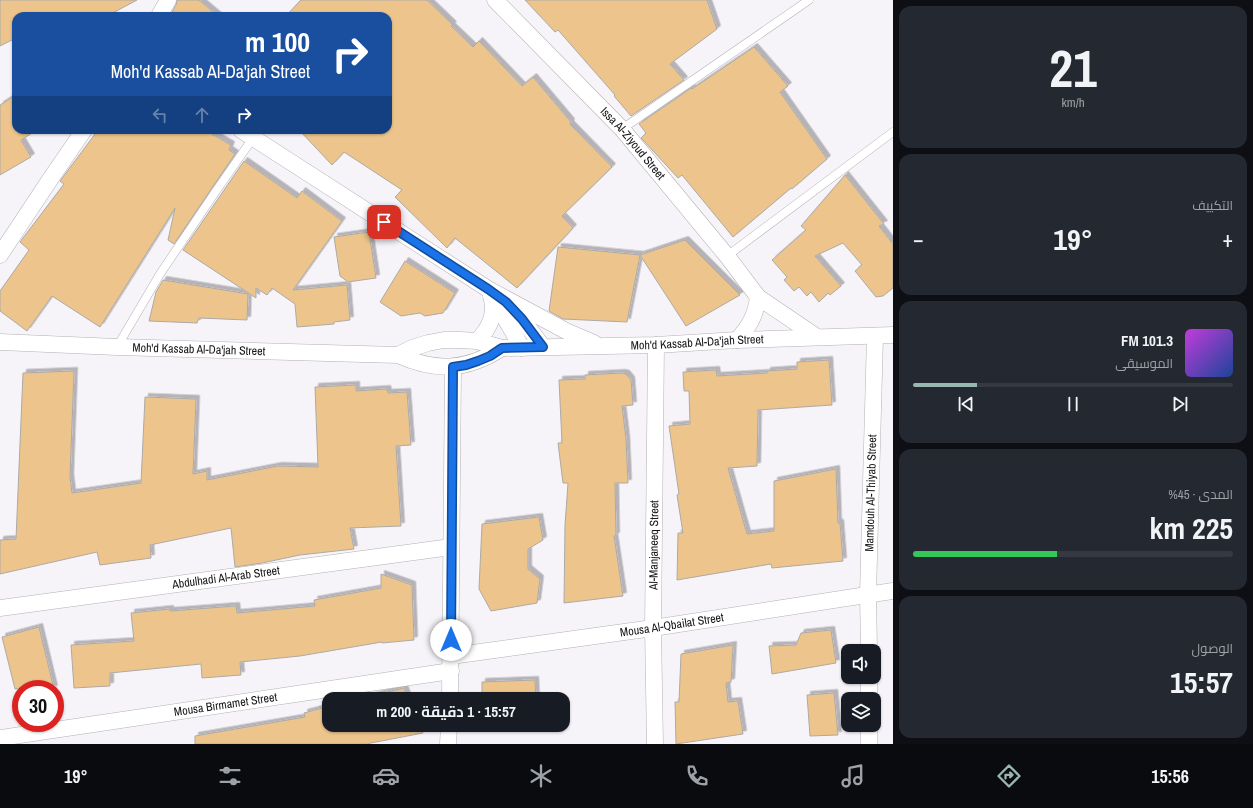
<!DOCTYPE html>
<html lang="ar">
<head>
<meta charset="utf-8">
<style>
	:root { --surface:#171b24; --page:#242831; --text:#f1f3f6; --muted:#9ea1a6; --line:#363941; --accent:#99b7b1 }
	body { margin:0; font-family:"Archivo Narrow",Cairo,sans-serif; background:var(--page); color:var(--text); direction:rtl; height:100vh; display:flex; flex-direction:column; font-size:15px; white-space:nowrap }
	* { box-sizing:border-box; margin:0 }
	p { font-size:13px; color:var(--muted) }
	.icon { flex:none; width:22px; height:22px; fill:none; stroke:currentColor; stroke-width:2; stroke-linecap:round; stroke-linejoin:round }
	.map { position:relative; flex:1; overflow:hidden; direction:ltr }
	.sheet { display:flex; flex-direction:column; gap:6px; padding:6px; background:#0d0f14; width:360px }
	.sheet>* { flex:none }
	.hud { position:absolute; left:12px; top:12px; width:380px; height:122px; border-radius:12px; box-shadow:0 1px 3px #0004; direction:rtl; background:#1a4fa0; color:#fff; overflow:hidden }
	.fabs { position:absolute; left:841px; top:644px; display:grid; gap:8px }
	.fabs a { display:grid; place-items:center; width:40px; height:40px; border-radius:8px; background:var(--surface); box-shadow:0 1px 3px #0004; font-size:20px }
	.speed { position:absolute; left:12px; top:680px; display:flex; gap:8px; font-size:20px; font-weight:700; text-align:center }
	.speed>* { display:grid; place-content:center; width:52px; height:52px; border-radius:50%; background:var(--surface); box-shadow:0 1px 3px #0004; line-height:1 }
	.speed .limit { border:6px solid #d22; background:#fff; color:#111 }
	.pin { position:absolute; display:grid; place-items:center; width:34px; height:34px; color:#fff; margin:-17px; border-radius:8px; box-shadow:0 2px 6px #0006 }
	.me { position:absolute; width:44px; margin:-22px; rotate:0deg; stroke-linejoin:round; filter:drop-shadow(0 0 3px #0008) }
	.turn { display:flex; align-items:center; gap:14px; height:84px; padding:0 16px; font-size:18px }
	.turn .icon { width:52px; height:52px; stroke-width:2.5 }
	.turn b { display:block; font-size:28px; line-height:34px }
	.lanes { display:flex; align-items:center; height:38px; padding:0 16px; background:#0003; justify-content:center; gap:20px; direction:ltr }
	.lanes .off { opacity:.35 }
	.big { font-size:30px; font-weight:700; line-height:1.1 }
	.sheet .card { flex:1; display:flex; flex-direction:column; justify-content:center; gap:6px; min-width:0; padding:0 14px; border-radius:12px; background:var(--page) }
	.sheet .dial { align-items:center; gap:0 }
	.dial b { font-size:52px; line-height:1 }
	.song { display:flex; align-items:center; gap:12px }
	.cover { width:48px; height:48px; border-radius:6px; background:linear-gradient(135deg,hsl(290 70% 55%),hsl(220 70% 35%)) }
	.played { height:4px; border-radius:2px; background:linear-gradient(90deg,var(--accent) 20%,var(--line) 20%) }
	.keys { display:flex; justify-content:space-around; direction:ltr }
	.heat { display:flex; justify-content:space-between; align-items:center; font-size:22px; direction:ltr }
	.charge { height:6px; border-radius:3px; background:linear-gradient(90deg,#34c759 45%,var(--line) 0) }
	.trip { position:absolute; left:322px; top:692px; width:248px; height:40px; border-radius:12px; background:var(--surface); box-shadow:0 1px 3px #0004; font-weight:700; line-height:40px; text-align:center; direction:rtl }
	.menu { display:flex; height:64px; justify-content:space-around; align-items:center; background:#090b0e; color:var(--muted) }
	.menu .icon { width:28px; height:28px }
	.menu .selected { color:var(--accent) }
	.menu b { font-size:18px; color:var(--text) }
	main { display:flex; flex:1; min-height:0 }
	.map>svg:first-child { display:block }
	.building { fill:#ecc48c; stroke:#acaaa6; filter:url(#shadow) }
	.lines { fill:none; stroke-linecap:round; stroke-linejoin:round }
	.service-casing { stroke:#b3b1b5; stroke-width:9 }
	.minor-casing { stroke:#b3b1b5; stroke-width:17 }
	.service { stroke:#fff; stroke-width:8 }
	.minor { stroke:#fff; stroke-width:16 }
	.route-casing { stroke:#114b97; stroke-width:10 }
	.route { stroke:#1a73e8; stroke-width:7 }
	.labels { text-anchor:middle; stroke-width:3.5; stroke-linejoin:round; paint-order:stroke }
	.street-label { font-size:12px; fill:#161517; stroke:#fff }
</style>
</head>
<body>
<main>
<section class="sheet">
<div class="card dial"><b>21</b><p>km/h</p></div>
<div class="card"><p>التكييف</p>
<div class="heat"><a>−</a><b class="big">19°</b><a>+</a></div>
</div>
<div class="card">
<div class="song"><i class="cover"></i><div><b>101.3 FM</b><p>الموسيقى</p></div></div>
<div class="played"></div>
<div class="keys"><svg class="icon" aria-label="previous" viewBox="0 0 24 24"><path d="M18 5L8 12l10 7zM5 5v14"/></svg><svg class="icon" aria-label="pause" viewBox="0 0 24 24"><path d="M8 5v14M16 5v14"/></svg><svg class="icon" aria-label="next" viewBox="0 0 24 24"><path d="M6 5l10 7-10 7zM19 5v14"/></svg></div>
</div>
<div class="card"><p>المدى · 45%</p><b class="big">225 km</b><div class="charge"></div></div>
<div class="card"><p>الوصول</p><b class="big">15:57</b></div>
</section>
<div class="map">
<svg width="893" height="744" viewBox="0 0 893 744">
	<defs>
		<filter id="shadow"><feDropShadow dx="3.5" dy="-3.5" stdDeviation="0" flood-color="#0004"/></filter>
	</defs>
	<rect width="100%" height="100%" fill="#f7f4f9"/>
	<path class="building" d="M0,0H137L107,16H16V38L0,46Z
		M177,0H199L218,16H170L176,5Z
		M301,0H427L453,25L451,26L473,47L479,41L522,86L533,77L571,122L570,124L612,167L562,216L573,228L517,288L455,238L447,248L395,197L402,190L344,152L332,165L299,130H388V16H286Z
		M525,0H707L717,29L670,64L684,80L631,116L614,96L615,95L558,30L555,32Z
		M754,47L788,86L780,92L827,159L792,189L791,188L733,237L682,175L678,178L643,140L641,138L646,133L639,124L691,88L692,89Z
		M16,95V130H37L21,140L31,157L0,175V105Z
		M98,130H205L231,145L229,150L235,154L174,244L168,240L175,208L100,327L52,296L27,331L0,311V291L29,250L20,242L64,184L60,181Z
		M244,161L297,198L302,191L342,221L293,290L347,285L350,320L334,322V324L297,327L295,304L272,288L267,295L256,288V298L183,250Z
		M845,175L884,224L879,226L893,244V288L883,296L876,297L855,271L862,265L843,243L815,256L841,286L830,295L828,293L819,302L811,292L807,296L799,287L794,291L784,280L787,277L772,260L806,230L801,226Z
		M369,232L376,278L348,282L340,276L334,237Z
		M685,240L740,295L686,326L640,255Z
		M558,247L640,255L627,322L563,319L549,311Z
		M405,261L455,293L443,313L425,316L420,313L401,316L380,302Z
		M163,280L248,294L247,320L199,318L197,323L149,321L156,292Z
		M829,360L832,405L758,410L757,466L728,468L747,534L774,531V481L836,469L838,523H840L843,561L772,568L771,564L677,580L678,533H683L677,495L679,494L669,426L690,424L689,391H684L683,372L716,370L717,376L767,373V371L797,369V362Z
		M74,371L70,477L72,493L141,483L145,397L196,399L193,474L207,471V480L278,466L318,467L315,387L356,385V391L387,389L388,393L407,392L411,445L396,446L401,526L350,528L354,549L300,555L262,563L235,567L231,528L150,545L151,558L100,565L97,552L0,574V540L16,539L23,373Z
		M622,373L626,374L631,380L633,405L622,406L626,439L628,483H615L616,536H614L623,596L564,603L565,525L568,483H563L558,443H562L559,380L585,379V375Z
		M539,517L543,540L528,549V569L540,579L537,603L491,611L479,589L482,524Z
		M381,574L412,585L414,640L382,643V642L300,656L240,662L241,675L202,678L201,664L110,673V686L74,688L71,645L134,641L131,613L170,609V611L236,606L237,613L315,606L314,600L381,588Z
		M39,627L54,689H15L2,637Z
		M831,630L836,663L772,674L769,646L796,645L801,633Z
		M733,645L731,682L726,683L728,702L738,701L743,734L676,744L675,702H679L681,654Z
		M535,680L536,699H482V682Z
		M404,688L408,699H360Z
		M834,693L838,735L810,736L807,695Z
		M326,707H329V725H420L423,733L366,744H195V736L305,717L304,713Z"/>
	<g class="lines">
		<defs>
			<path id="service" d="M622,129L809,0
				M727,256L893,132
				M117,347L160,274L216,191L253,138"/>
			<g id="minor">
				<path id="s1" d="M495,0L622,129L727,256L758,297L817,337"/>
				<path d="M159,16L168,0"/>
				<path d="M241,130L488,289L566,331L594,343"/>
				<path d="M0,255L51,178L84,130"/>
				<path d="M493,297L522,348"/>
				<path d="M510,306L522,319L543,347"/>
				<path d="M737,340C749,327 756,315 758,297"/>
				<path d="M477,341C489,329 497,314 491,296"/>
				<path id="s2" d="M0,342L117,347L398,355C436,372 466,371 502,348"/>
				<path id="s3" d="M398,355L412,348L428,343L444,340H460L477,341L502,348L656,345L737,340L893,335"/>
				<path id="s4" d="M0,608L451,547"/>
				<path id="s5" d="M869,651L868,594L875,336"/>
				<path id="s6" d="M451,656L653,628L893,591"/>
				<path d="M869,677V699"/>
				<path d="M450,699L453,367"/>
				<path d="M869,725V744"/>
				<path id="s7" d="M0,738L451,671"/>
				<path d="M448,744L449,725"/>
				<path id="s8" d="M655,744L653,628L656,345"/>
			</g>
		</defs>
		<use href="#service" class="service-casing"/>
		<use href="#minor" class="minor-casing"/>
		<use href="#service" class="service"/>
		<use href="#minor" class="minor"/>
	</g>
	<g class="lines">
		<defs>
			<path id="route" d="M384,222L488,289L506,302L522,319L543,347L502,348L490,356L478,361L466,365L453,367L451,640"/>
		</defs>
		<use href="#route" class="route-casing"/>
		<use href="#route" class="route"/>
	</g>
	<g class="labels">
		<g class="street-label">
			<text dy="4" stroke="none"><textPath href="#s1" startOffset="199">Issa Al-Ziyoud Street</textPath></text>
			<text dy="4" stroke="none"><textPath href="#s3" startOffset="303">Moh'd Kassab Al-Da'jah Street</textPath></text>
			<text dy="4" stroke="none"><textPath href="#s2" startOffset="199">Moh'd Kassab Al-Da'jah Street</textPath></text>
			<text dy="4" stroke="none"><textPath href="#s5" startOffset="158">Mamdouh Al-Thiyab Street</textPath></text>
			<text dy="4" stroke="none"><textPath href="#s8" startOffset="199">Al-Manjaneeq Street</textPath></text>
			<text dy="4" stroke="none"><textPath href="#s4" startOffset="228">Abdulhadi Al-Arab Street</textPath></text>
			<text dy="4" stroke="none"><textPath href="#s6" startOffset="223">Mousa Al-Qbailat Street</textPath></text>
			<text dy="4" stroke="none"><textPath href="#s7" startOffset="228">Mousa Birmamet Street</textPath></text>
		</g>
	</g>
</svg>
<div class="fabs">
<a><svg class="icon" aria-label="sound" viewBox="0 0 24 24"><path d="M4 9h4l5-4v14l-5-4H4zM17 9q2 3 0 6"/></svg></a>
<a><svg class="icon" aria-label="layers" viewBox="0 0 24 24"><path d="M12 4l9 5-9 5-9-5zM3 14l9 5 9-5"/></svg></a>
</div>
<div class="speed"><div class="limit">30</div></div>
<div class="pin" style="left:384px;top:222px;background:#d93025"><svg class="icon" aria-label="arrive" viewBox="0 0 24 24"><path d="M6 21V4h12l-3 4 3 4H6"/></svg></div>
<svg class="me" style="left:451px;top:640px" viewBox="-20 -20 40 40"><circle r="19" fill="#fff"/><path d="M0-13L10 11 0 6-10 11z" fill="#1a73e8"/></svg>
<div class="trip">15:57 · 1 دقيقة · 200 m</div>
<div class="hud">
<div class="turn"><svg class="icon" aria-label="right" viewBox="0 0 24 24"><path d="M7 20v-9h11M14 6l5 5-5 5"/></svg><div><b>100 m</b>Moh'd Kassab Al-Da'jah Street</div></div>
<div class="lanes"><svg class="icon off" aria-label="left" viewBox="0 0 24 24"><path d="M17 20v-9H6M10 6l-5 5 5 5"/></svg><svg class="icon off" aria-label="ahead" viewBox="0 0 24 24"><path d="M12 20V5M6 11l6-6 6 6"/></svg><svg class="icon" aria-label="right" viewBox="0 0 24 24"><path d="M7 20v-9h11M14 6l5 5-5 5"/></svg></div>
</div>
</div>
</main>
<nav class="menu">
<b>15:56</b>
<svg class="icon selected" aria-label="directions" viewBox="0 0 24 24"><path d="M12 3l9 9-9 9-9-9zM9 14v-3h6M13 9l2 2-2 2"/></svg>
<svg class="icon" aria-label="music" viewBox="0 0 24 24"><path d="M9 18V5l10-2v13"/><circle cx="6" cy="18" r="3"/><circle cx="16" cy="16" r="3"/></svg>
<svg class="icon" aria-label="phone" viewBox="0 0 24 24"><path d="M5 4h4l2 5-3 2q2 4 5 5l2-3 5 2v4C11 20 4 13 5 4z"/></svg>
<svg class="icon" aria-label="climate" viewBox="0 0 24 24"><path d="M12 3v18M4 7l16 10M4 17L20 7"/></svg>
<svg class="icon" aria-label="car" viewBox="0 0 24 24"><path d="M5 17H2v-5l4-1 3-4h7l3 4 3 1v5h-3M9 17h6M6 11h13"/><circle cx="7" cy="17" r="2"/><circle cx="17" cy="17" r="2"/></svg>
<svg class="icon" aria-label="filters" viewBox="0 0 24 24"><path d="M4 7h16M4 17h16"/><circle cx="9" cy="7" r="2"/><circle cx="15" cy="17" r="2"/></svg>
<b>19°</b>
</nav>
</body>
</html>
